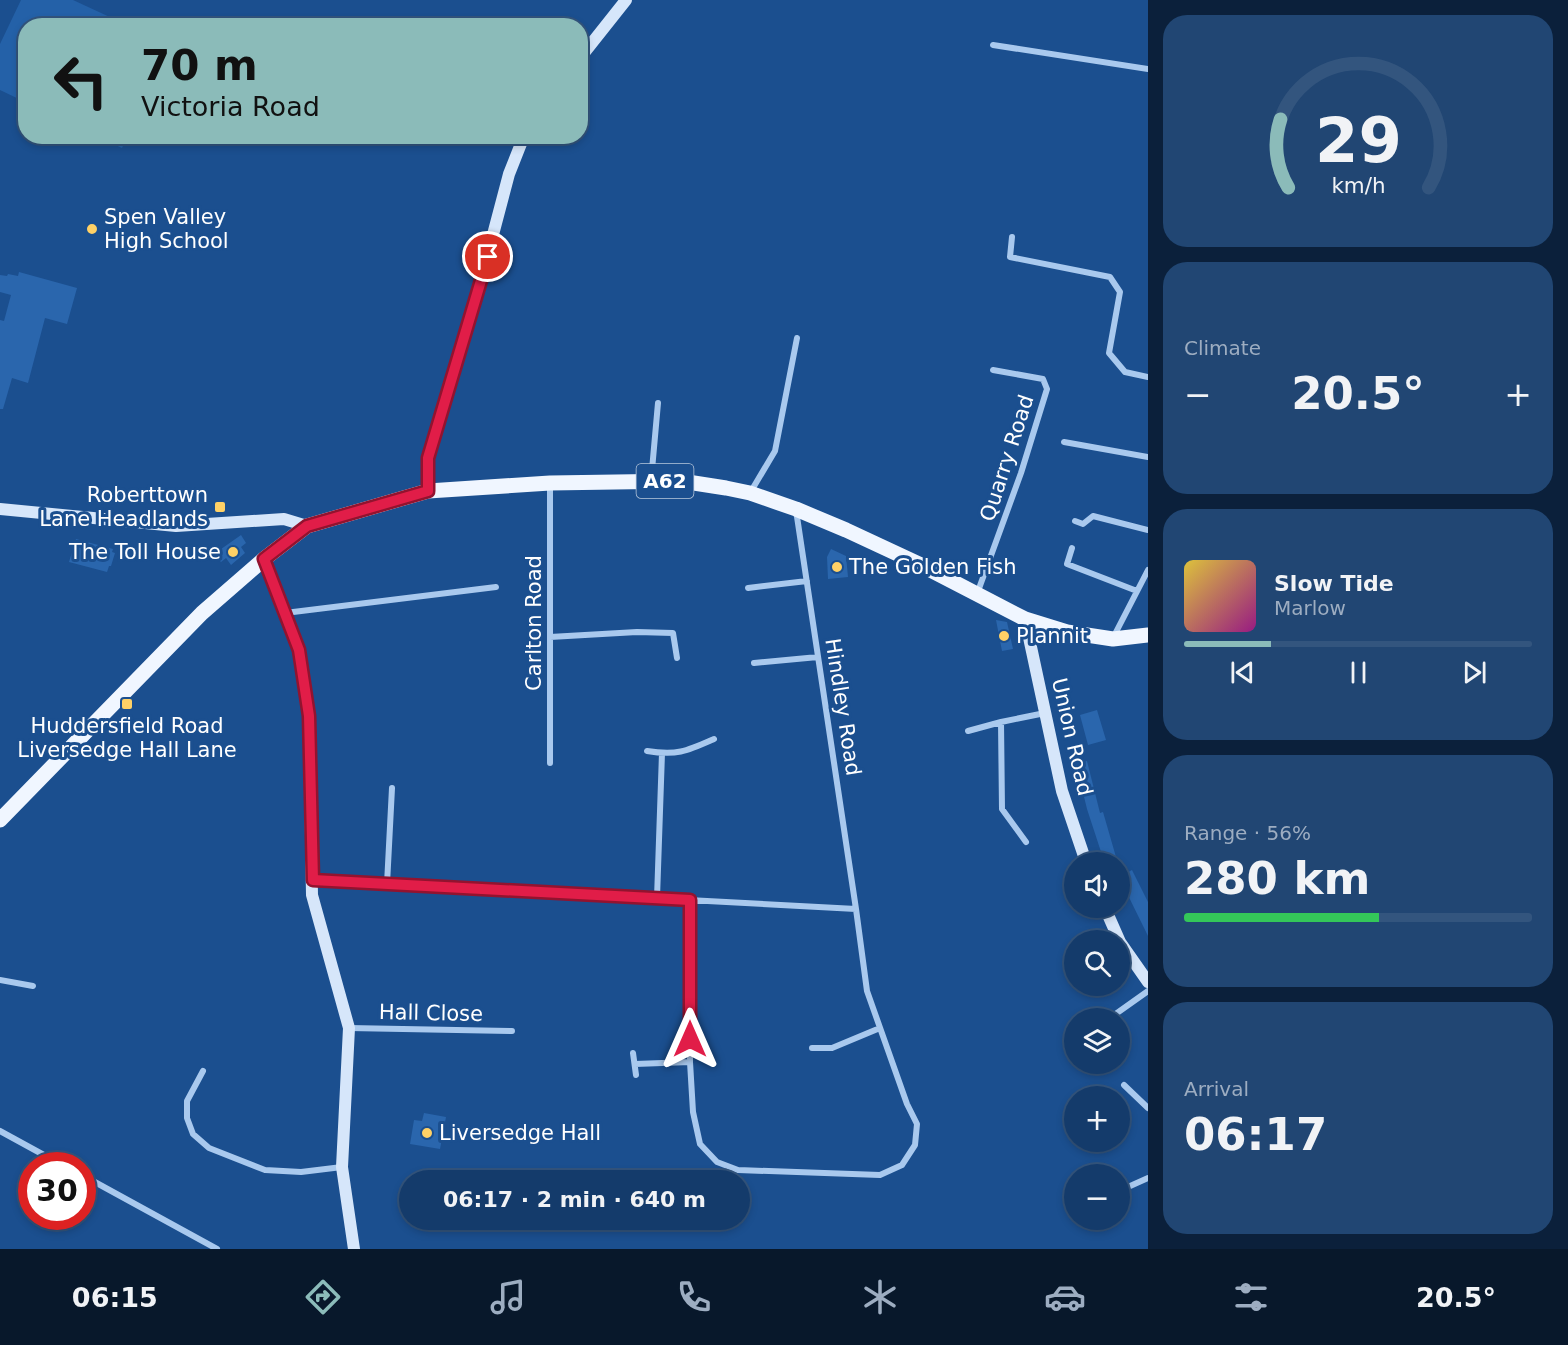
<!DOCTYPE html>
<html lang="en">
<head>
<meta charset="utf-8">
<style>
	:root { --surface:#143b6b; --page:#214673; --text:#f1f3f6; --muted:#9dadc1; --line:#33557e; --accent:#8bbbb9 }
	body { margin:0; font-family:"DejaVu Sans",sans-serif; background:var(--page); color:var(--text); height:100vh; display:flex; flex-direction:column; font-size:22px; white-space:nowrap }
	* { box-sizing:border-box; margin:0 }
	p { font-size:20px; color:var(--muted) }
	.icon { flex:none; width:33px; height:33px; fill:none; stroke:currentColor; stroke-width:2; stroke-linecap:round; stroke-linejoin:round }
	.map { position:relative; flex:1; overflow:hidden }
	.side { display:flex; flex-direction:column; gap:15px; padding:15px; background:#0b203b; width:420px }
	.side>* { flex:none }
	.guide { position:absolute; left:18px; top:18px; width:570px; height:126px; border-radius:24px; box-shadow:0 3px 9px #0003,0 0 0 2px var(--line); background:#8bbbb9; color:#111; overflow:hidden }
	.tools { position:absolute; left:1064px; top:852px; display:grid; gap:12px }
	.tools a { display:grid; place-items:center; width:66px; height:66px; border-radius:50%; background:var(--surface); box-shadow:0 3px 9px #0003,0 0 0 2px var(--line); font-size:30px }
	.speed { position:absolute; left:18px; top:1152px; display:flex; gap:12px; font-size:30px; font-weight:700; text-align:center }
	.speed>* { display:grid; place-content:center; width:78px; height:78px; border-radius:50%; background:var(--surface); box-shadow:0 3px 9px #0003,0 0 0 2px var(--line); line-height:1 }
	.speed .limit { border:9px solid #d22; background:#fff; color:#111 }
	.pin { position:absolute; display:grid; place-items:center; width:51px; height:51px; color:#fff; margin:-26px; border:3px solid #fff; border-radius:50%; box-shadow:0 2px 6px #0007 }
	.me { position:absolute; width:66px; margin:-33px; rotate:0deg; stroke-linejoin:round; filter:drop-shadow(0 0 4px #0008) }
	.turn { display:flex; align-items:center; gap:21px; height:126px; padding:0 24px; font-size:27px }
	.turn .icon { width:78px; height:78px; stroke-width:2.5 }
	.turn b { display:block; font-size:42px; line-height:51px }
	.big { font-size:45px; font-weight:800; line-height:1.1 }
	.side .tile { flex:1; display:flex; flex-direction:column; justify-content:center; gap:9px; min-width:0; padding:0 21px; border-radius:24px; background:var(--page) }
	.side .dial { align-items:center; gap:0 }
	.dial svg { height:156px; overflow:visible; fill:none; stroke:var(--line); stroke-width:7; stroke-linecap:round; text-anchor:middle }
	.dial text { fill:var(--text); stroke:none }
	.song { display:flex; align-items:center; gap:18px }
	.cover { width:72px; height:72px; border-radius:9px; background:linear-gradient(135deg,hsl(50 70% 55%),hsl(310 70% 35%)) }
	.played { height:6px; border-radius:3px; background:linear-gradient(90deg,var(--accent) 25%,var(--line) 25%) }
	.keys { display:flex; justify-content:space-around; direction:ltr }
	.heat { display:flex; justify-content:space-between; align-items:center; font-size:33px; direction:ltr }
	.charge { height:9px; border-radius:4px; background:linear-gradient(90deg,#34c759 56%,var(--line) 0) }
	.trip { position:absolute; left:399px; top:1170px; width:351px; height:60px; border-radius:30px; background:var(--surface); box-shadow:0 3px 9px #0003,0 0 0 2px var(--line); font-weight:800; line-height:60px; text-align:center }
	.tabs { display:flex; height:96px; justify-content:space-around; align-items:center; background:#08182b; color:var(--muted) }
	.tabs .icon { width:42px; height:42px }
	.tabs .current { color:var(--accent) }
	.tabs b { font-size:27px; color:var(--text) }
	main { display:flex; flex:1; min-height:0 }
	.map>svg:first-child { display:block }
	.green { fill:#2461a8 }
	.building { fill:#2a66ad }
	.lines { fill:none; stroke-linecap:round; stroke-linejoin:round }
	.street { stroke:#a9c9ee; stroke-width:6 }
	.secondary { stroke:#d6e6fa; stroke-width:12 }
	.primary { stroke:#f0f6ff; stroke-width:15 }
	.route-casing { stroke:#92132f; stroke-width:15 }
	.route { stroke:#e11d48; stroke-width:10 }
	.poi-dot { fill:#ffd166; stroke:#1b4f8f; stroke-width:2 }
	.labels { text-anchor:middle; stroke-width:6; stroke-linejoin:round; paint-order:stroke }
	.shield { fill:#1b4f8f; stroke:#bbcadd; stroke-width:1.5 }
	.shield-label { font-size:20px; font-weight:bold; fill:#fff }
	.poi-label { font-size:21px; fill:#fff; stroke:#1b4f8f; text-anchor:start }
	.street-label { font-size:21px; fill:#fff; stroke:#1b4f8f }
</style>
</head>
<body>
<main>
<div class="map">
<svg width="1148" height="1249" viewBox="0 0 1148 1249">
	<rect width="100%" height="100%" fill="#1b4f8f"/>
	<path class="green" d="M21,0H73L127,25L26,26L25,102L0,90V44Z
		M98,137H127L122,148Z"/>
	<path class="building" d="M19,272L77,288L67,324L45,318L28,383L12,378L3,409H0V320L4,321L11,295L0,292V275L7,276L8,274L18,276Z
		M241,535L246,543L241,547L245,553L231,565L226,558L221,562L214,554Z
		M76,539L113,549L112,552L115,553L111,566H109L107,572L69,562Z
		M831,549L846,556L848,577L828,579L827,557Z
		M996,620L1007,622L1013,649L1002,651Z
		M1097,710L1106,740L1088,745L1080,715Z
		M1087,761L1100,813L1103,812L1116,857L1104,861L1087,809L1076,764Z
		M1132,870L1148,902V936L1119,877Z
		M424,1113L446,1117L440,1149L410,1144L414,1120L422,1121Z"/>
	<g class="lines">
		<path class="street" d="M993,45L1148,69
			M1012,237L1010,257L1110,277L1120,292L1109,353L1125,372L1148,377
			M1064,442L1148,457
			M651,481L658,403
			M750,493L775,451L797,338
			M1075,521L1083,524L1093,516L1148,530
			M1072,548L1067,564L1137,591
			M748,588L807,581
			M977,594L1021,473L1047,389L1043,379L993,370
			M285,613L496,587
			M1114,636L1148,570
			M550,637L637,632L673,633L677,658
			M754,663L818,657
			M968,731L1001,722
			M647,751C677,756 687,751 714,739
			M550,763V485
			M1026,842L1002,809L1001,722L1045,713
			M313,880L856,909
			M387,884L392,788
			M657,898L662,753
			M691,900L690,1062L693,1112L700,1144L717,1162L738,1170L880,1175L902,1165L915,1145L917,1124L907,1104L867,991L856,909L796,510
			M0,980L33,986
			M1110,1018L1148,991
			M349,1028L512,1031
			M812,1048H832L880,1028
			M633,1053L636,1075
			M635,1064L690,1062
			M203,1071L187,1101V1118L193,1134L209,1148L265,1170L301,1172L342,1167
			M1124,1085L1148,1108
			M0,1131L64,1166
			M82,1175L217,1249
			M1119,1191L1148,1178
			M1072,1202L1074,1203"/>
		<path class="secondary" d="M580,58L626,0
			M428,491V458L481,280L509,174L524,136
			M0,509L176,526L284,519L307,526
			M264,559L299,650L309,716L312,895L349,1028L342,1167L354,1249
			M1025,619L1062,791L1086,862
			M1105,908L1120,942L1148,982"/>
		<path class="primary" d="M0,820L202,613L264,559L307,526L428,491L550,483L681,481L726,488L750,493L796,509L846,530L919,564L1025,619L1067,632L1113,639L1148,635"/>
	</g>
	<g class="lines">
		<defs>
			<path id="route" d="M488,257L428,458V491L307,526L264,559L299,650L309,716L313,880L690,900V1039"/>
		</defs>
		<use href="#route" class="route-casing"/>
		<use href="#route" class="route"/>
	</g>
	<g class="poi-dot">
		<circle cx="92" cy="229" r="6"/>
		<rect x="214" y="501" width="12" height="12" rx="3"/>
		<circle cx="233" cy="552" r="6"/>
		<circle cx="837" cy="567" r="6"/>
		<circle cx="1004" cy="636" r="6"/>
		<rect x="121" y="698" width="12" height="12" rx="3"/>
		<circle cx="427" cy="1133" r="6"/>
	</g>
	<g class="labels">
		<rect class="shield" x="636.5" y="464" width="57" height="34" rx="4.5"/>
		<g class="shield-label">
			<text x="665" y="488">A62</text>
		</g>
		<g class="poi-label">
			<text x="104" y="224">Spen Valley<tspan x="104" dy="24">High School</tspan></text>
			<text x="208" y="502" text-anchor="end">Roberttown<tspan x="208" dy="24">Lane Headlands</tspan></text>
			<text x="221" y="559" text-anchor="end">The Toll House</text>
			<text x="849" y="574">The Golden Fish</text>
			<text x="1016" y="643">Plannit</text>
			<text x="127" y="733" text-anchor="middle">Huddersfield Road<tspan x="127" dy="24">Liversedge Hall Lane</tspan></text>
			<text x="439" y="1140">Liversedge Hall</text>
		</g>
		<g class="street-label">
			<text transform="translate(1007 458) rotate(-72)" y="7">Quarry Road</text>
			<text transform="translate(534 623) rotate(-90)" y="7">Carlton Road</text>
			<text transform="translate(843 707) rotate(81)" y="7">Hindley Road</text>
			<text transform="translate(1072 737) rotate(77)" y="7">Union Road</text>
			<text transform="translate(431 1013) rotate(1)" y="7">Hall Close</text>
		</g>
	</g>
</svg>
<div class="tools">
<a><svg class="icon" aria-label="sound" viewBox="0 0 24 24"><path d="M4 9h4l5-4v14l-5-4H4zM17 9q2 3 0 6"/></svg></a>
<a><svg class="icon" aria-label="search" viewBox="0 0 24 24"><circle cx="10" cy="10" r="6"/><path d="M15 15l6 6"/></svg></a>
<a><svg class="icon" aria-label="layers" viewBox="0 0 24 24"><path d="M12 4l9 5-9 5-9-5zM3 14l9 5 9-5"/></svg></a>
<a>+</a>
<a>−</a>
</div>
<div class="speed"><div class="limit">30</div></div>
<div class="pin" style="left:488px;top:257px;background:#d93025"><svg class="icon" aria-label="arrive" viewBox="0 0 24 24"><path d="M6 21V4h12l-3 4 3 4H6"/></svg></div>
<svg class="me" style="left:690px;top:1039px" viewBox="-20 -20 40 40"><path d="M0-17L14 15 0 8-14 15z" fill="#e11d48" stroke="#fff" stroke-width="4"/></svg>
<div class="trip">06:17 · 2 min · 640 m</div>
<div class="guide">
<div class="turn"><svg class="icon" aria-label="left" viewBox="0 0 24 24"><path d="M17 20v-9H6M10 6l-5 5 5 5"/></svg><div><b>70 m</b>Victoria Road</div></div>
</div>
</div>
<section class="side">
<div class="tile dial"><svg viewBox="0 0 100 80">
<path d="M14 69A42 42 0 1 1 86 69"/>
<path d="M14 69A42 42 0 0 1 10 34" stroke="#8bbbb9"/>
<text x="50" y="56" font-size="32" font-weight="700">29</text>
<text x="50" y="72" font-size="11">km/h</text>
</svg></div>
<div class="tile"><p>Climate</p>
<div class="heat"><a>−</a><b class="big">20.5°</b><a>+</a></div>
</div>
<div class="tile">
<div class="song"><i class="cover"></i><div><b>Slow Tide</b><p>Marlow</p></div></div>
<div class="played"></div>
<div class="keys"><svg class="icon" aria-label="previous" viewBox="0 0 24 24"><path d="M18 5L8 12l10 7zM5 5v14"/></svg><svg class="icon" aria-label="pause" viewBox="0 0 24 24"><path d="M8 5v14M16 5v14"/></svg><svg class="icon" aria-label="next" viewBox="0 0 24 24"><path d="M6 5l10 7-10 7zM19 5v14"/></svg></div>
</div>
<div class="tile"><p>Range · 56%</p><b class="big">280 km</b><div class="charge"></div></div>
<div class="tile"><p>Arrival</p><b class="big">06:17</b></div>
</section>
</main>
<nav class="tabs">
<b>06:15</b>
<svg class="icon current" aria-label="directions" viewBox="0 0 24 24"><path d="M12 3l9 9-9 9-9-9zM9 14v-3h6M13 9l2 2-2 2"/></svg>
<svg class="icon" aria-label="music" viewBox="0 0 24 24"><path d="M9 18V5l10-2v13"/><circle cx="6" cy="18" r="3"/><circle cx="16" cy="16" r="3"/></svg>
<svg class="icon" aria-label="phone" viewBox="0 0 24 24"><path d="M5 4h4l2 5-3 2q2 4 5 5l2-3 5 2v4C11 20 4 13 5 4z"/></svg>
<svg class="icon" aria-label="climate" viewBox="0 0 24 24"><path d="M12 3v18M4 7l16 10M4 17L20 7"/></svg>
<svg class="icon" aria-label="car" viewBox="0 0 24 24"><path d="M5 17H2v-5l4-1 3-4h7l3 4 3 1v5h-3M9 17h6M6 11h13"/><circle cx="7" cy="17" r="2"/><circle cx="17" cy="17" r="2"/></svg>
<svg class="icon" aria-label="filters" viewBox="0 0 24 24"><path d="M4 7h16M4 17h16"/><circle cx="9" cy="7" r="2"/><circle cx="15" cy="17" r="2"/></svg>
<b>20.5°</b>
</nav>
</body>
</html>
